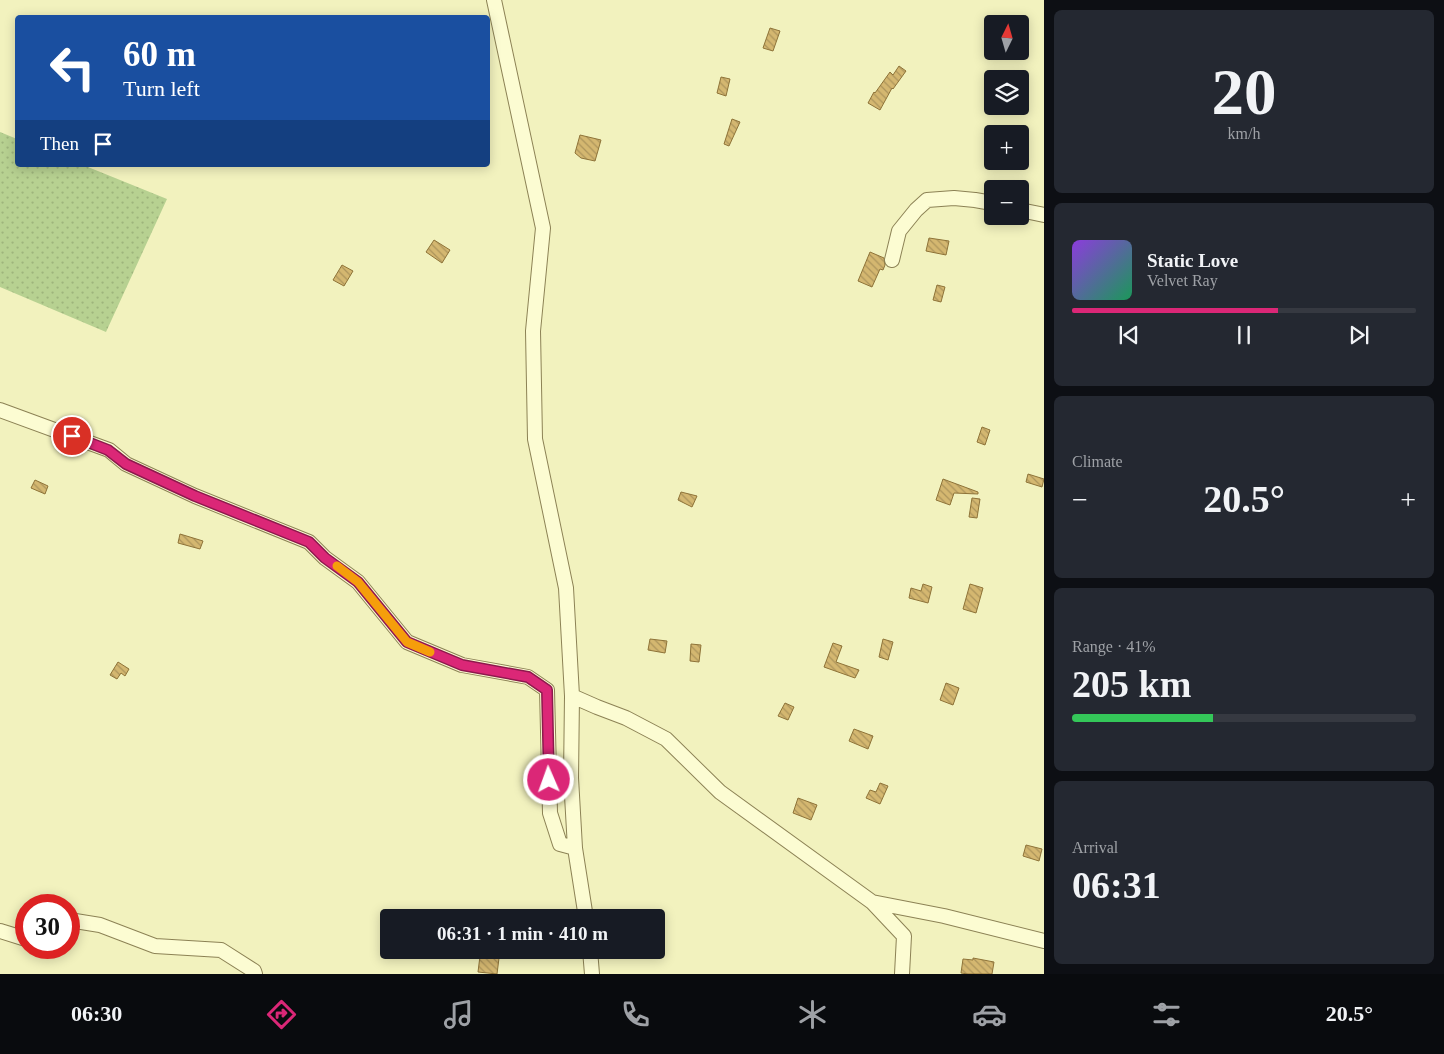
<!DOCTYPE html>
<html lang="en">
<head>
<meta charset="utf-8">
<style>
	:root { --surface:#171b24; --page:#242831; --text:#f1f3f6; --muted:#9ea1a6; --line:#363941; --accent:#db2777 }
	body { margin:0; font-family:Georgia,serif; background:var(--page); color:var(--text); height:100vh; display:flex; flex-direction:column; font-size:19px; white-space:nowrap }
	* { box-sizing:border-box; margin:0 }
	p { font-size:16px; color:var(--muted) }
	.icon { flex:none; width:28px; height:28px; fill:none; stroke:currentColor; stroke-width:2; stroke-linecap:round; stroke-linejoin:round }
	.map { position:relative; flex:1; overflow:hidden }
	.sheet { display:flex; flex-direction:column; gap:10px; padding:10px; background:#0d0f14; width:400px }
	.sheet>* { flex:none }
	.banner { position:absolute; left:15px; top:15px; width:475px; height:152px; border-radius:5px; box-shadow:0 2px 12px #0003; background:#1a4fa0; color:#fff; overflow:hidden }
	.needle { width:32px; rotate:5deg }
	.tools { position:absolute; left:984px; top:15px; display:grid; gap:10px }
	.tools a { display:grid; place-items:center; width:45px; height:45px; border-radius:5px; background:var(--surface); box-shadow:0 2px 12px #0003; font-size:25px }
	.speed { position:absolute; left:15px; top:894px; display:flex; gap:10px; font-size:25px; font-weight:700; text-align:center }
	.speed>* { display:grid; place-content:center; width:65px; height:65px; border-radius:50%; background:var(--surface); box-shadow:0 2px 12px #0003; line-height:1 }
	.speed .limit { border:8px solid #d22; background:#fff; color:#111 }
	.pin { position:absolute; display:grid; place-items:center; width:42px; height:42px; color:#fff; margin:-21px; border:2px solid #fff; border-radius:50%; box-shadow:0 1px 5px #0007 }
	.me { position:absolute; width:55px; margin:-28px; rotate:358deg; stroke-linejoin:round; filter:drop-shadow(0 0 4px #0008) }
	.turn { display:flex; align-items:center; gap:18px; height:105px; padding:0 25px; font-size:22px }
	.turn .icon { width:65px; height:65px; stroke-width:2.5 }
	.turn b { display:block; font-size:35px; line-height:42px }
	.then { display:flex; align-items:center; height:48px; padding:0 25px; background:#0003; gap:10px; font-size:19px }
	.big { font-size:38px; font-weight:600; line-height:1.1 }
	.sheet .tile { flex:1; display:flex; flex-direction:column; justify-content:center; gap:8px; min-width:0; padding:0 18px; border-radius:8px; background:var(--page) }
	.sheet .dial { align-items:center; gap:0 }
	.dial b { font-size:65px; line-height:1 }
	.song { display:flex; align-items:center; gap:15px }
	.cover { width:60px; height:60px; border-radius:8px; background:linear-gradient(135deg,hsl(270 70% 55%),hsl(150 70% 35%)) }
	.played { height:5px; border-radius:2px; background:linear-gradient(90deg,var(--accent) 60%,var(--line) 60%) }
	.keys { display:flex; justify-content:space-around; direction:ltr }
	.heat { display:flex; justify-content:space-between; align-items:center; font-size:28px; direction:ltr }
	.charge { height:8px; border-radius:4px; background:linear-gradient(90deg,#34c759 41%,var(--line) 0) }
	.trip { position:absolute; left:380px; top:909px; width:285px; height:50px; border-radius:5px; background:var(--surface); box-shadow:0 2px 12px #0003; font-weight:600; line-height:50px; text-align:center }
	.tabs { display:flex; height:80px; justify-content:space-around; align-items:center; background:#090b0e; color:var(--muted) }
	.tabs .icon { width:35px; height:35px }
	.tabs .current { color:var(--accent) }
	.tabs b { font-size:22px; color:var(--text) }
	main { display:flex; flex:1; min-height:0 }
	.map>svg:first-child { display:block }
	.park { fill:url(#park-dots) }
	.building { fill:url(#building-back-hatch); stroke:#8e7338 }
	.lines { fill:none; stroke-linecap:round; stroke-linejoin:round }
	.minor-casing { stroke:#8c8255; stroke-width:16 }
	.minor { stroke:#fcfcd2; stroke-width:14 }
	.route-casing { stroke:#8e194d; stroke-width:12 }
	.route { stroke:#db2777; stroke-width:9 }
	.slow { stroke:#f59e0b; stroke-width:9 }
</style>
</head>
<body>
<main>
<div class="map">
<svg width="1044" height="974" viewBox="0 0 1044 974">
	<defs>
		<pattern id="park-dots" width="8" height="8" patternUnits="userSpaceOnUse" patternTransform="scale(1.25)"><rect width="8" height="8" fill="#b7d191"/><path d="M2 2h.1M6 6h.1" fill="none" stroke="#9eb47c" stroke-width="1.8" stroke-linecap="round"/></pattern>
		<pattern id="building-back-hatch" width="6" height="6" patternUnits="userSpaceOnUse" patternTransform="scale(1.25)"><rect width="6" height="6" fill="#d4b770"/><path d="M-1 5l2 2M0 0l6 6M5-1l2 2" fill="none" stroke="#ad955b"/></pattern>
	</defs>
	<rect width="100%" height="100%" fill="#f2f2be"/>
	<path class="park" d="M0,132L17,139L18,165H83L167,199L106,332L0,287Z"/>
	<path class="building" d="M770,28L780,31L773,51L763,48Z
		M899,66L906,71L893,89L892,88L880,110L868,103L874,92L875,93L890,72L893,75Z
		M721,77L730,79L726,96L717,93Z
		M732,119L740,122L729,146L724,144Z
		M580,135L601,140L595,161L581,158L575,153Z
		M929,238L949,241L946,255L926,251Z
		M434,240L450,250L442,263L426,252Z
		M870,252L884,258L885,265L883,270L880,269L872,287L858,281Z
		M342,265L353,271L344,286L333,280Z
		M937,285L945,287L941,302L933,300Z
		M982,427L990,430L985,445L977,442Z
		M1028,474L1044,479L1042,487L1026,482Z
		M943,479L978,492V494L954,493L950,505L936,500Z
		M35,480L48,486L45,494L31,488Z
		M681,492L697,496L692,507L678,500Z
		M972,498L980,499L977,518L969,517Z
		M180,534L203,541L200,549L178,543Z
		M923,584L932,587L928,603L909,598L911,588L921,591Z
		M970,584L983,588L976,613L963,609Z
		M650,639L667,641L665,653L648,650Z
		M883,639L893,642L888,660L879,657Z
		M833,643L842,646L836,662L859,670L855,678L824,667Z
		M691,644L701,645L699,662L690,661Z
		M118,662L129,669L125,676L121,673L117,679L110,675Z
		M946,683L959,688L953,705L940,700Z
		M785,703L794,707L788,720L778,716Z
		M854,729L873,736L868,749L849,741Z
		M880,783L888,786L880,804L866,798L870,790L876,792Z
		M798,798L817,805L811,820L793,813Z
		M1026,845L1042,849L1039,861L1023,856Z
		M480,956L499,958L497,974L478,972Z
		M973,958L994,962L992,974H968L961,973L963,959L973,960Z"/>
	<g class="lines">
		<defs>
			<path id="minor" d="M494,0L543,228L533,331L535,439L566,588L572,696L571,778L575,848L586,918
				M1020,210L1044,215
				M892,260L899,231L916,210L927,200L954,198L975,200L992,203
				M0,410L109,450L126,464L195,496L309,542L325,558L358,582L407,642L462,665L528,677L547,690L550,813L560,844L575,848
				M572,696L597,707L626,718L666,739L720,792L872,902L944,916L1044,941
				M872,902L904,936L902,974
				M69,920L100,925L155,946L221,950L254,971L255,974
				M0,931L26,939
				M590,950L592,974"/>
		</defs>
		<use href="#minor" class="minor-casing"/>
		<use href="#minor" class="minor"/>
	</g>
	<g class="lines">
		<defs>
			<path id="route" d="M72,436L108,450L126,464L195,496L309,542L325,558L358,582L407,642L462,665L528,677L547,690L549,780"/>
		</defs>
		<use href="#route" class="route-casing"/>
		<use href="#route" class="route"/>
		<path class="slow" d="M337,566L358,582L407,642L430,652"/>
	</g>
</svg>
<div class="tools">
<a><svg class="needle" viewBox="-14 -14 28 28"><path d="M0-13l5 13h-10z" fill="#e53935"/><path d="M0 13l5-13h-10z" fill="#9ea1a6"/></svg></a>
<a><svg class="icon" aria-label="layers" viewBox="0 0 24 24"><path d="M12 4l9 5-9 5-9-5zM3 14l9 5 9-5"/></svg></a>
<a>+</a>
<a>−</a>
</div>
<div class="speed"><div class="limit">30</div></div>
<div class="pin" style="left:72px;top:436px;background:#d93025"><svg class="icon" aria-label="arrive" viewBox="0 0 24 24"><path d="M6 21V4h12l-3 4 3 4H6"/></svg></div>
<svg class="me" style="left:549px;top:780px" viewBox="-20 -20 40 40"><circle r="17" fill="#db2777" stroke="#fff" stroke-width="3"/><path d="M0-11L8 9 0 5-8 9z" fill="#fff"/></svg>
<div class="trip">06:31 · 1 min · 410 m</div>
<div class="banner">
<div class="turn"><svg class="icon" aria-label="left" viewBox="0 0 24 24"><path d="M17 20v-9H6M10 6l-5 5 5 5"/></svg><div><b>60 m</b>Turn left</div></div>
<div class="then">Then<svg class="icon" aria-label="arrive" viewBox="0 0 24 24"><path d="M6 21V4h12l-3 4 3 4H6"/></svg></div>
</div>
</div>
<section class="sheet">
<div class="tile dial"><b>20</b><p>km/h</p></div>
<div class="tile">
<div class="song"><i class="cover"></i><div><b>Static Love</b><p>Velvet Ray</p></div></div>
<div class="played"></div>
<div class="keys"><svg class="icon" aria-label="previous" viewBox="0 0 24 24"><path d="M18 5L8 12l10 7zM5 5v14"/></svg><svg class="icon" aria-label="pause" viewBox="0 0 24 24"><path d="M8 5v14M16 5v14"/></svg><svg class="icon" aria-label="next" viewBox="0 0 24 24"><path d="M6 5l10 7-10 7zM19 5v14"/></svg></div>
</div>
<div class="tile"><p>Climate</p>
<div class="heat"><a>−</a><b class="big">20.5°</b><a>+</a></div>
</div>
<div class="tile"><p>Range · 41%</p><b class="big">205 km</b><div class="charge"></div></div>
<div class="tile"><p>Arrival</p><b class="big">06:31</b></div>
</section>
</main>
<nav class="tabs">
<b>06:30</b>
<svg class="icon current" aria-label="directions" viewBox="0 0 24 24"><path d="M12 3l9 9-9 9-9-9zM9 14v-3h6M13 9l2 2-2 2"/></svg>
<svg class="icon" aria-label="music" viewBox="0 0 24 24"><path d="M9 18V5l10-2v13"/><circle cx="6" cy="18" r="3"/><circle cx="16" cy="16" r="3"/></svg>
<svg class="icon" aria-label="phone" viewBox="0 0 24 24"><path d="M5 4h4l2 5-3 2q2 4 5 5l2-3 5 2v4C11 20 4 13 5 4z"/></svg>
<svg class="icon" aria-label="climate" viewBox="0 0 24 24"><path d="M12 3v18M4 7l16 10M4 17L20 7"/></svg>
<svg class="icon" aria-label="car" viewBox="0 0 24 24"><path d="M5 17H2v-5l4-1 3-4h7l3 4 3 1v5h-3M9 17h6M6 11h13"/><circle cx="7" cy="17" r="2"/><circle cx="17" cy="17" r="2"/></svg>
<svg class="icon" aria-label="filters" viewBox="0 0 24 24"><path d="M4 7h16M4 17h16"/><circle cx="9" cy="7" r="2"/><circle cx="15" cy="17" r="2"/></svg>
<b>20.5°</b>
</nav>
</body>
</html>
